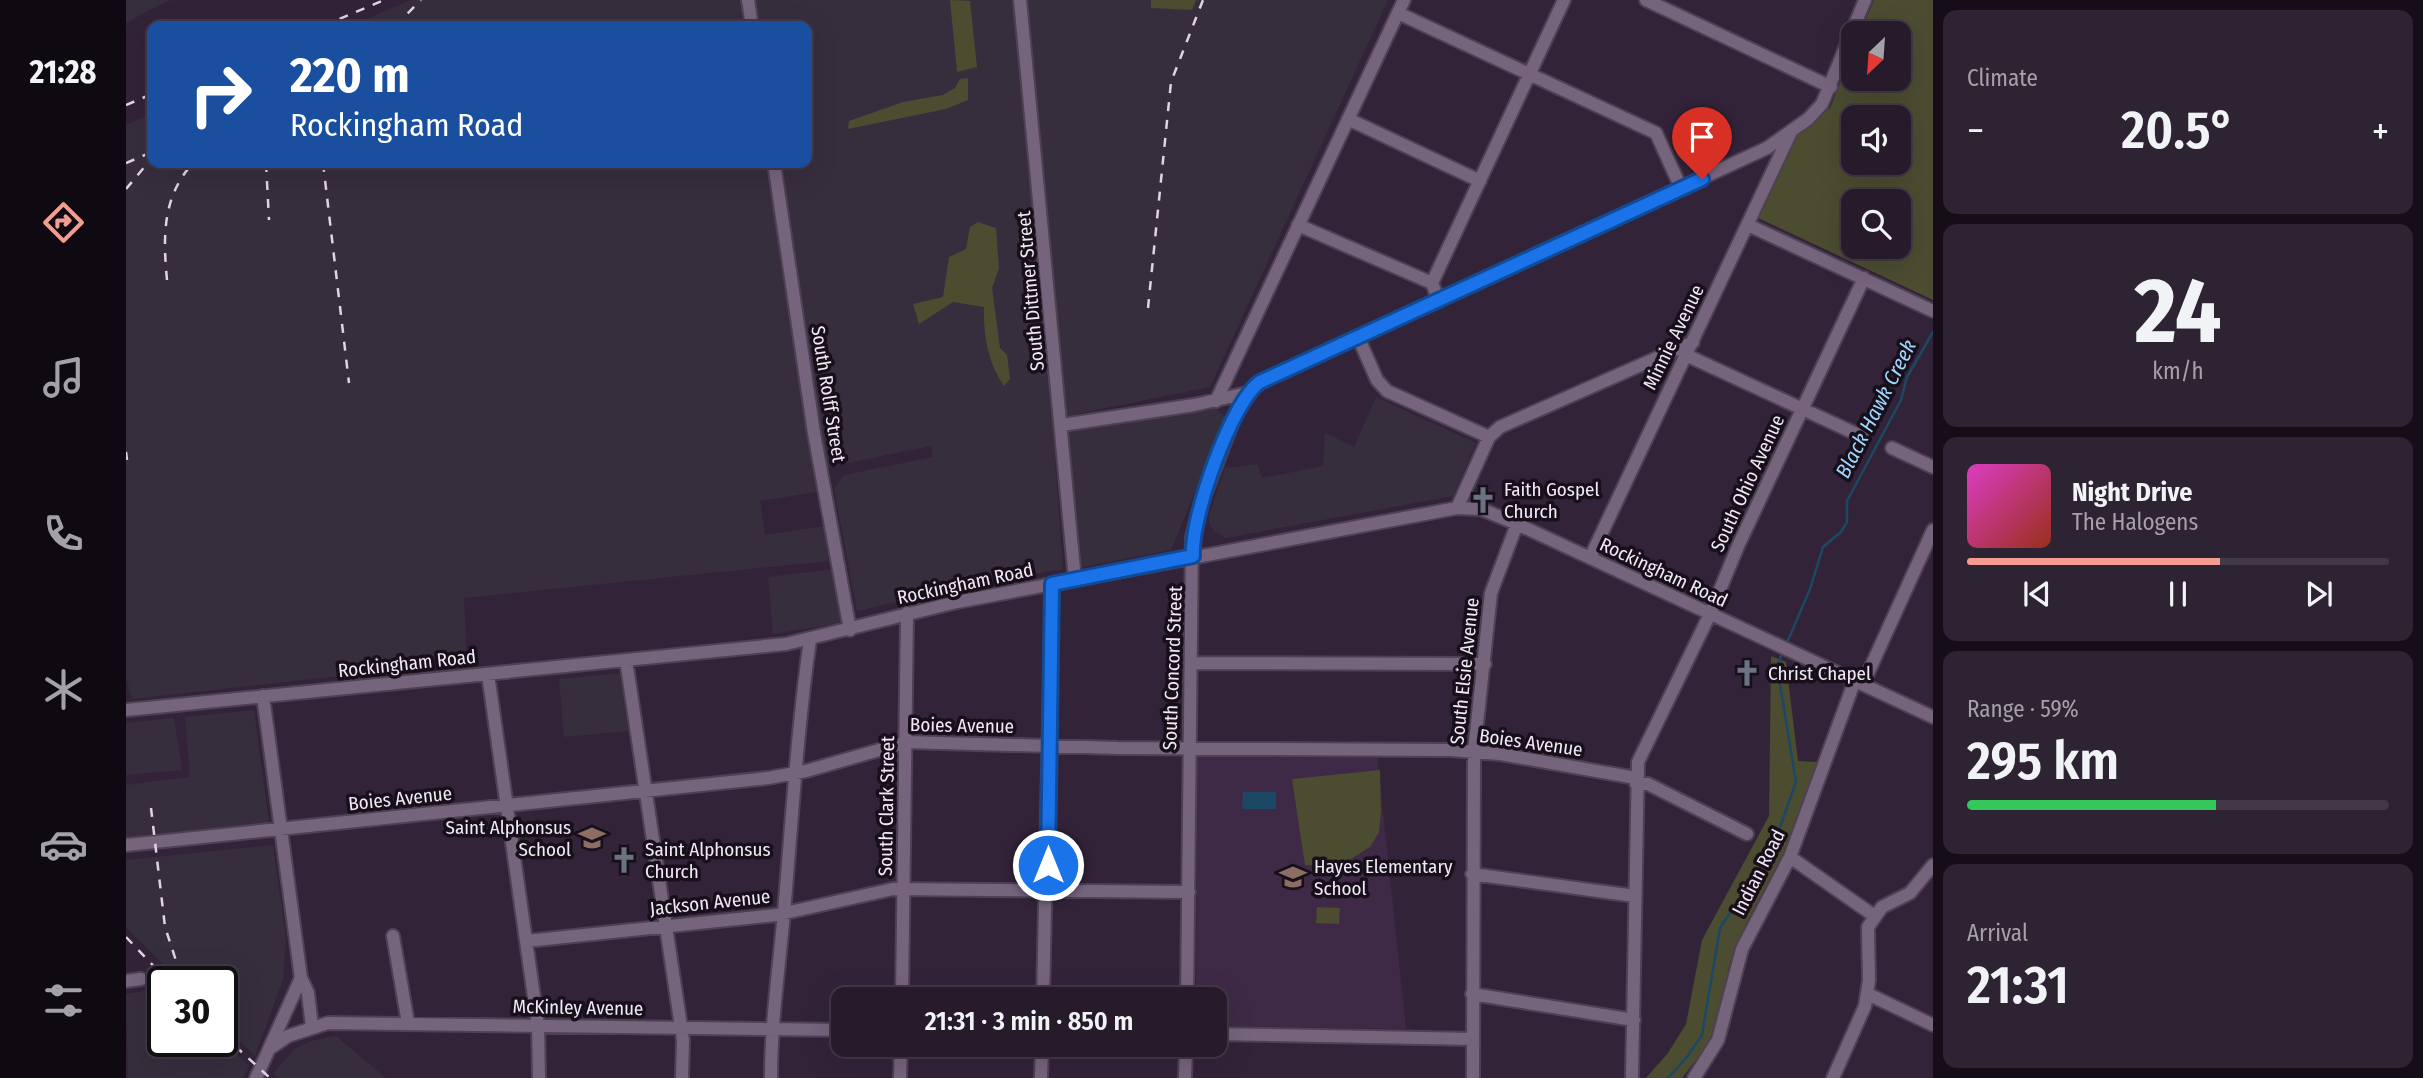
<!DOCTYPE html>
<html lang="en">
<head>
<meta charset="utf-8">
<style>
	:root { --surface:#261a2b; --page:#2e2333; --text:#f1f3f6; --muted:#a4a1a9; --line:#423847; --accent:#f59c92 }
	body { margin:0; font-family:"Fira Sans Condensed",sans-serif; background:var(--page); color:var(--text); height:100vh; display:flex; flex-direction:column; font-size:26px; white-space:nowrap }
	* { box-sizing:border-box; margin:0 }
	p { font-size:23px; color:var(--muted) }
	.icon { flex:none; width:38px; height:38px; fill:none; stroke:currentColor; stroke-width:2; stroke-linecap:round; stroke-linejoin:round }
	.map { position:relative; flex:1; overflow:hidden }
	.drawer { display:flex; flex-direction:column; gap:10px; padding:10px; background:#150e18; width:490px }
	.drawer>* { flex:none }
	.hud { position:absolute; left:21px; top:21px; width:665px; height:147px; border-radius:14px; box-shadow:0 7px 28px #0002,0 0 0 2px var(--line); background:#1a4fa0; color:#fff; overflow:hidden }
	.needle { width:46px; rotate:205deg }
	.buttons { position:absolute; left:1715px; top:21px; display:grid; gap:14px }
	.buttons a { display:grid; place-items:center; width:70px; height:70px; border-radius:14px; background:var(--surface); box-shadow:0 7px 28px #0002,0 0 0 2px var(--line); font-size:35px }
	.speed { position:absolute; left:21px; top:966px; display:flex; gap:14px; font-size:35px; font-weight:700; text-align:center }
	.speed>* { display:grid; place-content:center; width:91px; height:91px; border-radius:50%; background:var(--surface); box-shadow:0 7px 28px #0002,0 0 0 2px var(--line); line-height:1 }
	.speed .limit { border:4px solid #111; border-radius:10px; background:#fff; color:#111 }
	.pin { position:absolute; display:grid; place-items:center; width:60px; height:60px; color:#fff; margin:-72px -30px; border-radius:50% 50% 50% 0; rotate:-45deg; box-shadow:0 0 7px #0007 }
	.pin .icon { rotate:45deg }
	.me { position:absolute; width:77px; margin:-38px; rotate:0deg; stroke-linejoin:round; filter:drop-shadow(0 0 5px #0008) }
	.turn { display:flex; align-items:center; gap:24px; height:147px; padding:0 28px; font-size:32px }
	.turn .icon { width:91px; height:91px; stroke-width:2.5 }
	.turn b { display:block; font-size:49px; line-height:60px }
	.big { font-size:52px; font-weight:600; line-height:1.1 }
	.drawer .tile { flex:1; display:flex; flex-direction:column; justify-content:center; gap:10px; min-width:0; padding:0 24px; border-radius:14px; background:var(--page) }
	.drawer .dial { align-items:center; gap:0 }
	.dial b { font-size:91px; line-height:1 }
	.song { display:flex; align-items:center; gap:21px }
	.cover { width:84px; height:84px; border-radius:10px; background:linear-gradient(135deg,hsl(310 70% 55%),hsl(10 70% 35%)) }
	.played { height:7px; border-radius:4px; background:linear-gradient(90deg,var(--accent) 60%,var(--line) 60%) }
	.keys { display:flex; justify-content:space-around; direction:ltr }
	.heat { display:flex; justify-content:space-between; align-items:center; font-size:38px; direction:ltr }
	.charge { height:10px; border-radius:5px; background:linear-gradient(90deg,#34c759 59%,var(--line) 0) }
	.trip { position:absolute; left:705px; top:987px; width:396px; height:70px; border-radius:14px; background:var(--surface); box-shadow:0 7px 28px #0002,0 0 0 2px var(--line); font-weight:600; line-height:70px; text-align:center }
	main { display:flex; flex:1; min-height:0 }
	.dock { display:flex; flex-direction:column; width:126px; justify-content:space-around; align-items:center; background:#0f0a11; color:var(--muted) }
	.dock .icon { width:49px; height:49px }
	.dock .on { color:var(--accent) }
	.dock b { font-size:32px; color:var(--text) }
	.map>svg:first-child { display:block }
	.commercial { fill:#372e3d }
	.built { fill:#3e2a46 }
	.green { fill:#4b4c30; fill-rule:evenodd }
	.water { fill:#1c4865 }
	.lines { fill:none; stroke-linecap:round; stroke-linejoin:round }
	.stream { stroke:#1c4865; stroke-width:2.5 }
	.minor-casing { stroke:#4e4153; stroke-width:16 }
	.minor { stroke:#76647d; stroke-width:12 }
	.rail { stroke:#dfd4e3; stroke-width:2.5; stroke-dasharray:9 9; stroke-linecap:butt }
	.route-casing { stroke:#114b97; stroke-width:18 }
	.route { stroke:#1a73e8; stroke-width:12 }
	.labels { text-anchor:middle; stroke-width:7; stroke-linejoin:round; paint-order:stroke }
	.street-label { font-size:19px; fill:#f2e8f6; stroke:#17101a }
	.poi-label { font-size:19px; fill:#f2e8f6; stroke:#17101a; text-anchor:start }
	.water-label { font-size:21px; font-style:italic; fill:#a0d6ff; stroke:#17101a }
</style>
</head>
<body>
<main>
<nav class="dock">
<b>21:28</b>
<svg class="icon on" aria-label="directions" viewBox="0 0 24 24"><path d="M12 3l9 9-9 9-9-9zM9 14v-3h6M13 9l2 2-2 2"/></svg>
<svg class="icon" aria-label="music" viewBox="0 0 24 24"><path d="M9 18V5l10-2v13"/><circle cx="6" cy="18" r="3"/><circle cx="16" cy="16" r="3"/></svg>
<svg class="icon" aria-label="phone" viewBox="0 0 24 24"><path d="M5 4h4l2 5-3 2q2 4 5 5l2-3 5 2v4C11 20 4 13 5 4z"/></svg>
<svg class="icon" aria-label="climate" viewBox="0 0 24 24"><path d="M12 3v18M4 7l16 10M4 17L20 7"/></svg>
<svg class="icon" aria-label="car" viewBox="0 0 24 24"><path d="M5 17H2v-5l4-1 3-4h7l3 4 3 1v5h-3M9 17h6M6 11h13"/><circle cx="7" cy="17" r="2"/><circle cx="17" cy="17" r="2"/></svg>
<svg class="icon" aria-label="filters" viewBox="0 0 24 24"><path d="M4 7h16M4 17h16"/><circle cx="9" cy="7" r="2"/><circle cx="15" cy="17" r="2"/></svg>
</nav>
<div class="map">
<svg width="1807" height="1078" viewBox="0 0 1807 1078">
	<rect width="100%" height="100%" fill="#332339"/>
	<path class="commercial" d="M0,0H43L0,23Z
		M285,0H1262L1084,387L926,419L937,569L837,587L731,611L708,489L718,475L807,457L805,446L688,470L690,492L634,501L639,535L698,526L703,561L338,598L341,662L6,699L0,677V125L26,113V163H681V26H224Z
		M1250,397L1350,443L1327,496L1100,538L1089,532L1083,524V516L1099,468L1131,464L1136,478L1197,466L1199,433L1228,447Z
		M1088,408L1100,417L1045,550L956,567L940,431Z
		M707,569L715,623L647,634L642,577Z
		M494,673L502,731L438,737L433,679Z
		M128,710L143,823L0,837V785L64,777L59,717Z
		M48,718L56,770L0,775V723Z
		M147,845L160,938L157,979L129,1056L96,1023V982H55L0,927V860Z
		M37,988V1041H96L123,1066L117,1078H2L0,994Z
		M210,1036L260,1078H152L147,1074L168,1049L185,1041Z"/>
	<path class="built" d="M1071,755H1251L1280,1029L1089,1026L1088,999H1070Z"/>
	<path class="green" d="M824,0L844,1L851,67L831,72Z
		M1025,0H1070L1066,10L1025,8Z
		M1748,0H1807V300L1632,218L1669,134L1704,108L1727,50V79H1773V33H1734ZM1727,117H1773V163H1727ZM1727,201H1773V247H1727Z
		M842,78V100L820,109L722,129L723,121L777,102L817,95L829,88L834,79Z
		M852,222L870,228L873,268L866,288L874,348L881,355L884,379L878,386C862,364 857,334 858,307L827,302L793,324L787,304L817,297L823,257L840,249L844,227Z
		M1645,656L1660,662L1672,761L1691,762L1657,854L1621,922L1603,966L1594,1013L1581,1046L1556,1078H1520L1542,1053L1560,1024L1576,940L1643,816Z
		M1254,770L1255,812L1253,832L1244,847L1214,866L1179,865L1166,779Z
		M1191,907L1214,908L1213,924L1190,923Z"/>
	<path class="water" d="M1117,792H1150V809H1116Z"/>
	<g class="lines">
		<path class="stream" d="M1660,645L1684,589L1697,547L1715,532L1721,522V501L1775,400L1781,377L1807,332
			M1542,1078L1561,1057L1576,1035L1594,928L1646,850L1670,782L1651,666L1657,651"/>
		<defs>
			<path id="minor" d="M622,0L626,26
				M894,0L949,580
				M1520,0L1705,87
				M1272,13L1530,133L1555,188
				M1222,119L1354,181
				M648,163L688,433L724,630
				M1172,225L1306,283
				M1622,225L1807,311
				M1313,301L1306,283L1438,0
				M1232,337L1251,380L1261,391L1363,437
				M1560,355L1737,437
				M1090,401L1278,0
				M936,425L1068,405L1121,393
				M1766,448L1807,467
				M1331,508L1363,437L1374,427L1567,342
				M1464,558L1665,132
				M500,660L557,1040L556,1078
				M1067,663L1359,664
				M362,674L412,1025L413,1078
				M1737,684L1807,530
				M0,710L660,644L831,602L1331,508L1355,509L1391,524L1807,717
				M1510,784H1522L1621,834
				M0,845L642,778L680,771L781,742L992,748L1325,750L1374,754L1510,778
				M1664,857L1747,915
				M1346,874L1509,896
				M267,936L282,1023
				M400,941L650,915L767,889L1063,892
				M175,978L182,993L186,1027
				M0,981L15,979
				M1346,994L1508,1020
				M1742,994L1807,1025
				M776,999L781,613
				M917,999L926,584
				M1061,999L1066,537L1073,510L1114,403L1134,382L1641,148L1682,119L1696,104L1739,0
				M1088,1034L1347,1039
				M146,1047L162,1036L202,1023L718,1030
				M1506,1076L1512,762L1584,614L1612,546L1738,278
				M130,1078L175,978L137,696
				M645,1078C645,1021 653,969 658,912C666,821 671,731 684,640
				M774,1078L775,1045
				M915,1078L916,1045
				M1059,1078L1060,1045
				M1347,1078L1348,752L1365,593L1391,524
				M1568,1078L1592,1040L1616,949L1664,857L1729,680
				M1707,1078L1739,1006L1743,980L1742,927L1756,907L1784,893L1807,865"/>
		</defs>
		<use href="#minor" class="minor-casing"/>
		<use href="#minor" class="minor"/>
		<path class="rail" d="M197,26L258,0
			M269,26L295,0
			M0,105L26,94
			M0,163L26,152
			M140,163L143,220
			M197,163L223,383
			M0,189L26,158
			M41,280C37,237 36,197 67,163
			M1022,308L1045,82L1077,0
			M0,452L1,460
			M25,808L39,927L57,982
			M0,937L43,982
			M96,1034L144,1078"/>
	</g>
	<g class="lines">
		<defs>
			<path id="route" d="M922,865L926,584L1067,556C1064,520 1105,402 1134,382L1576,179"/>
		</defs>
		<use href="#route" class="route-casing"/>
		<use href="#route" class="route"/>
	</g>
	<defs>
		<symbol id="church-bare" viewBox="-9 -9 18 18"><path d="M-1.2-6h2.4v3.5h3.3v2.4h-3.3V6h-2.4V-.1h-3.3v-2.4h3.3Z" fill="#6b7280" stroke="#17101a" stroke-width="2.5" paint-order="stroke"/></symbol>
		<symbol id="school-bare" viewBox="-9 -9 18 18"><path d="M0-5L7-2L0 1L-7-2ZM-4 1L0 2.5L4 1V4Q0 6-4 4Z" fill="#8d6e63" stroke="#17101a" stroke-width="2.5" paint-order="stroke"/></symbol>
	</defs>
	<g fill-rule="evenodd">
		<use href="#church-bare" x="1338" y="481" width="38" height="38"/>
		<use href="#church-bare" x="1602" y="654" width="38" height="38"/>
		<use href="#school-bare" x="447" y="819" width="38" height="38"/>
		<use href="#church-bare" x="479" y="841" width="38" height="38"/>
		<use href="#school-bare" x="1148" y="858" width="38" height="38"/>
	</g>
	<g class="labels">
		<g class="street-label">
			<text transform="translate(904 291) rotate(-95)" y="7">South Dittmer Street</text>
			<text transform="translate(1547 337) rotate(-64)" y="7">Minnie Avenue</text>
			<text transform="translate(703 394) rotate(81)" y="7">South Rolff Street</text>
			<text transform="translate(1621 483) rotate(-65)" y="7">South Ohio Avenue</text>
			<text transform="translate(1538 572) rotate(25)" y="7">Rockingham Road</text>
			<text transform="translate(839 583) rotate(-12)" y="7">Rockingham Road</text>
			<text transform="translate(281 663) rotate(-6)" y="7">Rockingham Road</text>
			<text transform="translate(1046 668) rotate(-88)" y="7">South Concord Street</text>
			<text transform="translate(1338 671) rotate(-84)" y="7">South Elsie Avenue</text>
			<text transform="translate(836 725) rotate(1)" y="7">Boies Avenue</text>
			<text transform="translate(1405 742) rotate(8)" y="7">Boies Avenue</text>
			<text transform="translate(274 798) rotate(-6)" y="7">Boies Avenue</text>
			<text transform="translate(760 806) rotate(-89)" y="7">South Clark Street</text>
			<text transform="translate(1632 872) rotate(-63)" y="7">Indian Road</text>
			<text transform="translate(584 902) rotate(-6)" y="7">Jackson Avenue</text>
			<text transform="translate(452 1007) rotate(1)" y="7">McKinley Avenue</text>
		</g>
		<g class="poi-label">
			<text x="1378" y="496">Faith Gospel<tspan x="1378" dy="22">Church</tspan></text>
			<text x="1642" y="680">Christ Chapel</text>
			<text x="445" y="834" text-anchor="end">Saint Alphonsus<tspan x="445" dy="22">School</tspan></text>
			<text x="519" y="856">Saint Alphonsus<tspan x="519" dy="22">Church</tspan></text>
			<text x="1188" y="873">Hayes Elementary<tspan x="1188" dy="22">School</tspan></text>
		</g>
		<g class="water-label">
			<text transform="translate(1750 409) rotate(-63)" y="7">Black Hawk Creek</text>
		</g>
	</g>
</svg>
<div class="buttons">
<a><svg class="needle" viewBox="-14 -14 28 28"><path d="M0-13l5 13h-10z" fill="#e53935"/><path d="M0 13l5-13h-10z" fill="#a4a1a9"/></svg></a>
<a><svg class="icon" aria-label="sound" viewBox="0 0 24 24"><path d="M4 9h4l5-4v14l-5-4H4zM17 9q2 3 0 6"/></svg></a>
<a><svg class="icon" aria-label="search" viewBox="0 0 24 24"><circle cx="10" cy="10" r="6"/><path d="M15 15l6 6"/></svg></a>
</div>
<div class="speed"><div class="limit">30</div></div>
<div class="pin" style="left:1576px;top:179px;background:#d93025"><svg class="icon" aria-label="arrive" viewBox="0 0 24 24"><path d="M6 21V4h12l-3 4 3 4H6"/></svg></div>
<svg class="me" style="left:922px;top:865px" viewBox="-20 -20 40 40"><circle r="17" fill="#1a73e8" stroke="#fff" stroke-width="3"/><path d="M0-11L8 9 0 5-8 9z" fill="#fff"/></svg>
<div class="trip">21:31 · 3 min · 850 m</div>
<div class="hud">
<div class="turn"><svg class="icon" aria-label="right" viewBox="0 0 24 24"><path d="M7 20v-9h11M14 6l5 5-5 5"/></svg><div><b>220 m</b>Rockingham Road</div></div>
</div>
</div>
<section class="drawer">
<div class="tile"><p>Climate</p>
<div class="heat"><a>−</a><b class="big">20.5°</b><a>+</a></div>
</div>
<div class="tile dial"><b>24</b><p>km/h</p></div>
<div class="tile">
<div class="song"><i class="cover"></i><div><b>Night Drive</b><p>The Halogens</p></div></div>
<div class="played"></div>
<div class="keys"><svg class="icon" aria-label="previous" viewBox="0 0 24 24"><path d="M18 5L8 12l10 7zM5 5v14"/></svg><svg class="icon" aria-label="pause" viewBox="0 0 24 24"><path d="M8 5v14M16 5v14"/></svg><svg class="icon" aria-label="next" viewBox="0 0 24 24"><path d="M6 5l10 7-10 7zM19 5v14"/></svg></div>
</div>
<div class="tile"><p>Range · 59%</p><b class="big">295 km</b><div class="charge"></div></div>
<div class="tile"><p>Arrival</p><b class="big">21:31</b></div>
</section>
</main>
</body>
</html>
